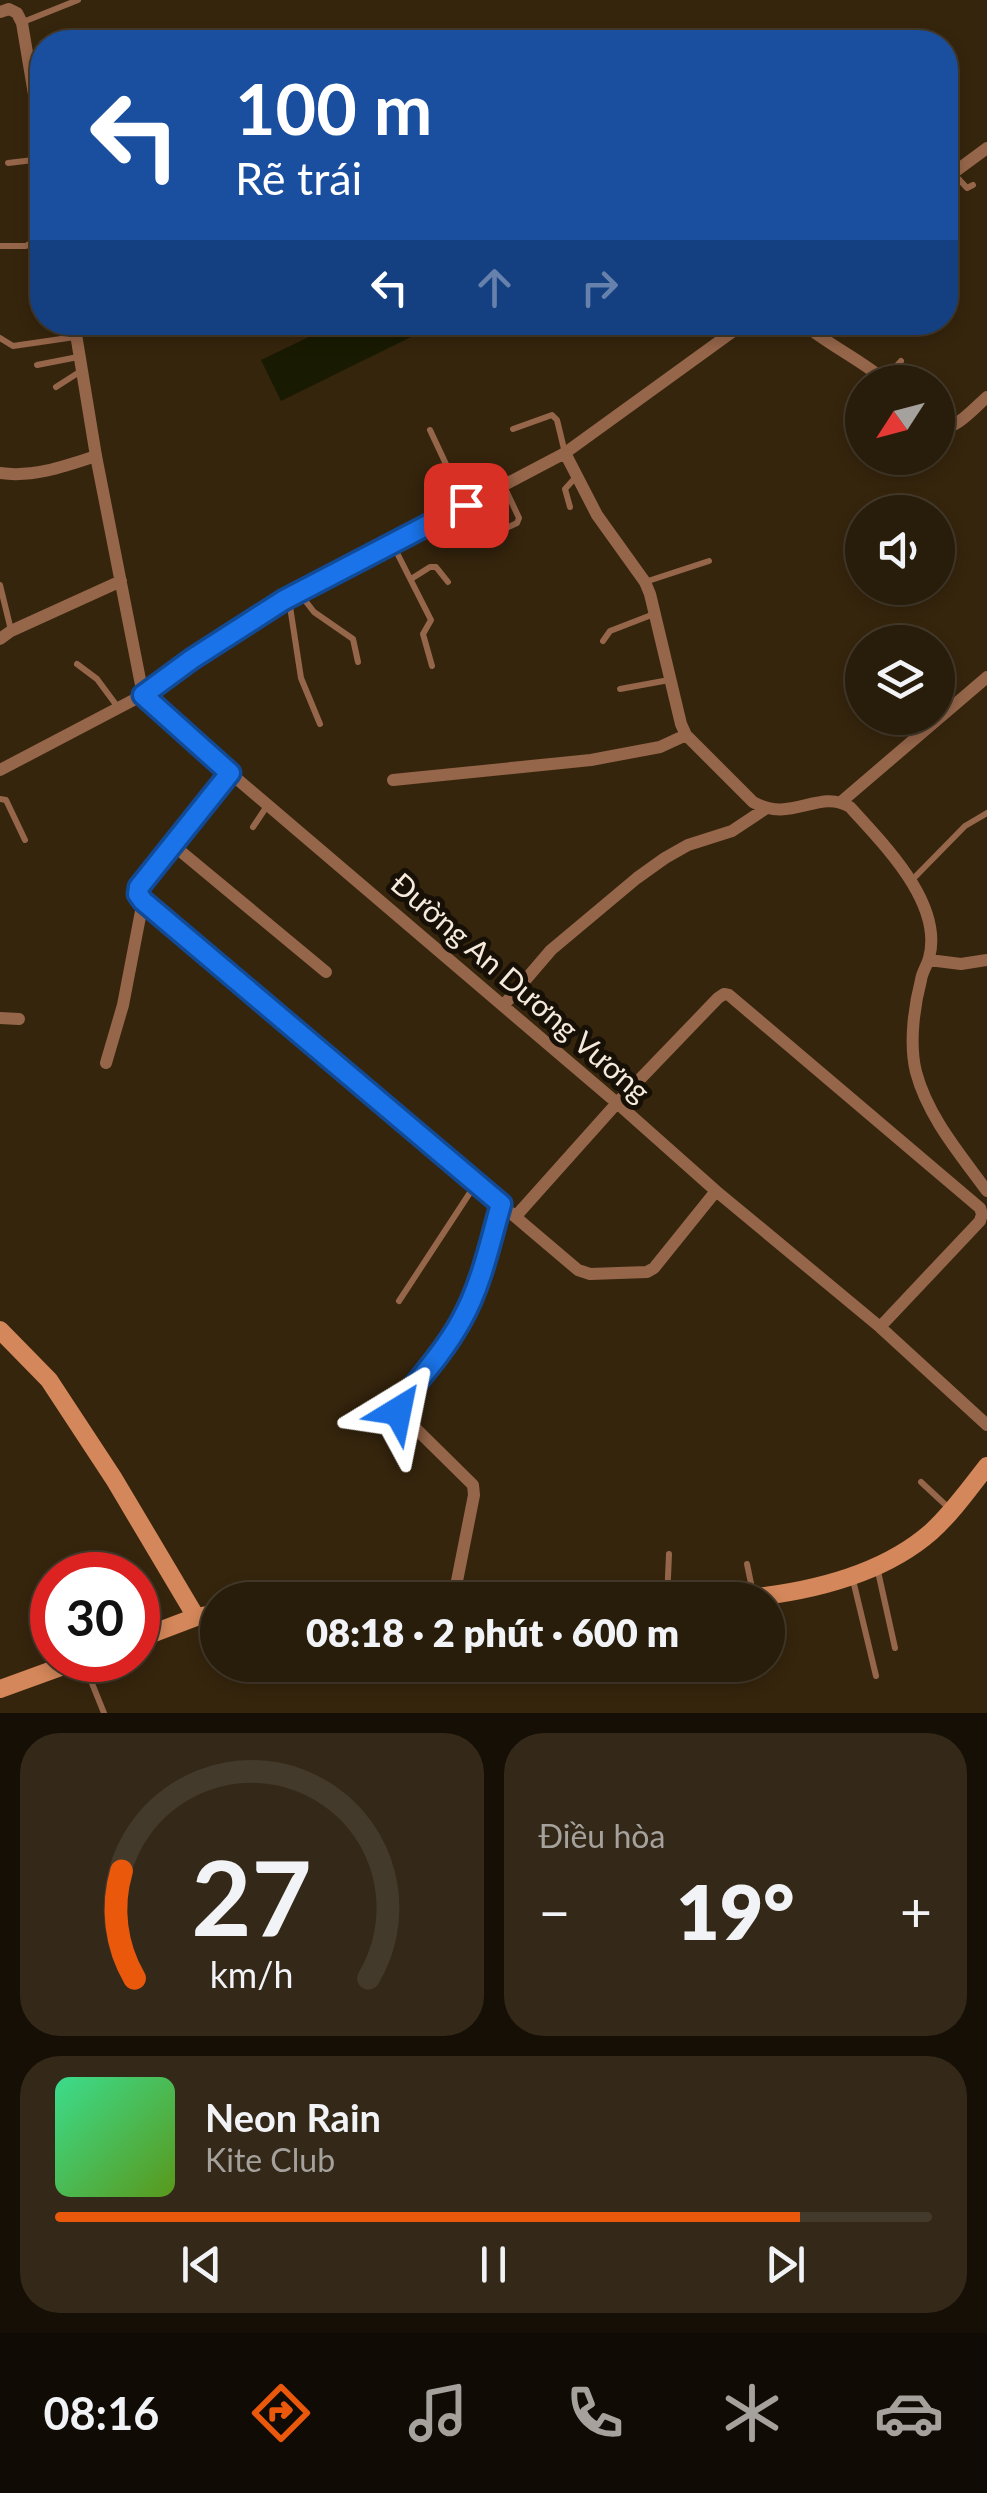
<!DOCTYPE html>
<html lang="vi">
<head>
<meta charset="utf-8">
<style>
	:root { --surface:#281c0a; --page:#342918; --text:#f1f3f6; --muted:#a5a19c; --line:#443a2b; --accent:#ea580c }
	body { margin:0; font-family:Lato,sans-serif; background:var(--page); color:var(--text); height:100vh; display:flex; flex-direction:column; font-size:38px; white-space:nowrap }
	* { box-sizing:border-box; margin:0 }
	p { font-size:32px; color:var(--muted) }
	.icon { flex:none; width:55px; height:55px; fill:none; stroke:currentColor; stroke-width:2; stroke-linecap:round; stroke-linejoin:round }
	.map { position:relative; height:1713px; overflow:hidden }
	.side { display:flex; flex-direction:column; gap:20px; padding:20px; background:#160f06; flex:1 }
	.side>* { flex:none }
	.guide { position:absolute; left:30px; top:30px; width:928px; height:305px; border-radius:40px; box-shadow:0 5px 15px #0003,0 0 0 2px var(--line); background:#1a4fa0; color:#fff; overflow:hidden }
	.needle { width:65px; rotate:234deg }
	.tools { position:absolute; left:845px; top:365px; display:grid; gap:20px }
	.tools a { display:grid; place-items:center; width:110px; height:110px; border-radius:50%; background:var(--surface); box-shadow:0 5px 15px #0003,0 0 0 2px var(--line); font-size:50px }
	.speed { position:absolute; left:30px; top:1552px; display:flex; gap:20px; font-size:50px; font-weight:700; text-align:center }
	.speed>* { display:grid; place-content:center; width:130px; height:130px; border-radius:50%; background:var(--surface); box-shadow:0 5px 15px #0003,0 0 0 2px var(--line); line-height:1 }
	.speed .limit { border:15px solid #d22; background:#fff; color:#111 }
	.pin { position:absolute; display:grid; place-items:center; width:85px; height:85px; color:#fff; margin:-42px; border-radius:20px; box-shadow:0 5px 15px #0006 }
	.me { position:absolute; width:110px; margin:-55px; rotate:35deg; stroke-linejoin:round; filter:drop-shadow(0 0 8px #0008) }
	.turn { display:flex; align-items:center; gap:35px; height:210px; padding:0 40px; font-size:45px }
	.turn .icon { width:130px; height:130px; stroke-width:2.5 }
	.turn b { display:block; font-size:70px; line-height:85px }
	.lanes { display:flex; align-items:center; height:95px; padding:0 40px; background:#0003; justify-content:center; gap:50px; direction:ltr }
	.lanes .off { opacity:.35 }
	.big { font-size:75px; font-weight:800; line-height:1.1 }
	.side .tile { flex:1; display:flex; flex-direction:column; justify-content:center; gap:15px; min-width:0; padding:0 35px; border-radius:40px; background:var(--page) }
	.side .dial { align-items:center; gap:0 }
	.dial svg { height:260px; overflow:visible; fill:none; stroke:var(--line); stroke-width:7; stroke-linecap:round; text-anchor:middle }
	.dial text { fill:var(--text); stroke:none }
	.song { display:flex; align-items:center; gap:30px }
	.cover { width:120px; height:120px; border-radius:15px; background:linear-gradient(135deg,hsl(150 70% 55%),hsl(90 70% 35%)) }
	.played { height:10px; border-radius:5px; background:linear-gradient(90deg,var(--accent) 85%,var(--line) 85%) }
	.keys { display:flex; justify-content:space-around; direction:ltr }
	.heat { display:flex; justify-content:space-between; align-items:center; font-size:55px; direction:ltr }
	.side .tiles { flex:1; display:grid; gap:20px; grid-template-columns:1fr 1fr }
	.tile:last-child { grid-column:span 2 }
	.trip { position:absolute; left:200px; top:1582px; width:585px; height:100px; border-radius:50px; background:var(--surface); box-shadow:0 5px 15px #0003,0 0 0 2px var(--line); font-weight:800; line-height:100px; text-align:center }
	.menu { display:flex; height:160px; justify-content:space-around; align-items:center; background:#100b04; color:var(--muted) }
	.menu .icon { width:70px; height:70px }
	.menu .active { color:var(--accent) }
	.menu b { font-size:45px; color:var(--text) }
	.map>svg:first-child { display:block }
	.water { fill:#181a02 }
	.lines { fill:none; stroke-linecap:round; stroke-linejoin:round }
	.lane { stroke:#96664a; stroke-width:6 }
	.street { stroke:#96664a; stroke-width:12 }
	.secondary { stroke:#d4875a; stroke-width:18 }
	.route-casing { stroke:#114b97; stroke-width:25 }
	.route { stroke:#1a73e8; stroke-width:18 }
	.labels { text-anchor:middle; stroke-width:10; stroke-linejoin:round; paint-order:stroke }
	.street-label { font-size:30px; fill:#f6eadc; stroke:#171006 }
</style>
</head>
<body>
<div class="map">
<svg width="987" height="1713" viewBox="0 0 987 1713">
	<rect width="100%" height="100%" fill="#36250d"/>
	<path class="water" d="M338,323H410L415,335L281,401L261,360Z"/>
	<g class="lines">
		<path class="lane" d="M23,22L78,0
			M8,163L42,159
			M953,173L967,188L973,185
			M0,246H26L42,236
			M0,338L13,346L75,337
			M37,365L78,357
			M885,379L901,361
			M56,387L81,371
			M513,429L552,415L557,420L565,453
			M430,430L482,541
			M883,466L892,458
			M570,507L565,489L575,478
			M500,531L517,523L519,518L504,486
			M393,545L431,620L423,634L432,666
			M411,579L430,567H436L448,582
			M645,582L709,561
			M0,585L11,630
			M300,594L314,612L353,639L358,662
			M289,600L301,678L320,724
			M603,641L610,631L654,614
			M77,664L97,679L117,706
			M620,689L669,680
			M0,799L6,800L25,840
			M253,827L267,806
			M912,880L965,826L987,813
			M399,1301L475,1185
			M921,1482L951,1510
			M747,1564L753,1593
			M877,1567L895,1648
			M853,1580L876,1676
			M667,1600L669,1554
			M83,1661L104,1713
			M348,1665L350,1669"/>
		<path class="street" d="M0,12L9,9L17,13L22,23L42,142
			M945,179L987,148
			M74,322L96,456L143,695L192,659L289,598L565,453L746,322
			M801,322C828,345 860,359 887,382
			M938,428C955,431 973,409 987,397
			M565,453L597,515L645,582L650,594L681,724L686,735L753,802C791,824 819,788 850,807C883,844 944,903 929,958C927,966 922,972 921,980C914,1007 909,1044 916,1072C928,1117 960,1154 987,1191
			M0,473C33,478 66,466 96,456
			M0,639L11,631L121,581
			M0,770L143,695L230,773L617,1103L716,1191L880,1327L987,1425
			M230,773L139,887L138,894L143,901L578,1270L590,1274L647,1272L654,1268L716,1191
			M393,780L591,760L660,747L686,735
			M841,802L987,677
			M173,845L326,972
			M929,960L961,964L987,960
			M503,1006L551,950L637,878L665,858L688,845L732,831L765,809
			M0,1018L19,1019
			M106,1063L123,1005L143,901
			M516,1216L617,1103L718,998L724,994L729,995L980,1208L982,1214L980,1221L880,1327
			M455,1600L457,1581L474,1495L473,1485L397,1410L401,1402C422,1376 445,1350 461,1321C481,1286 490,1243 501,1204"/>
		<path class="secondary" d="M0,1330L49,1380L114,1479L196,1617
			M725,1600C795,1595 876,1580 931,1532C952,1513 969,1489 987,1466
			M138,1639L196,1617L218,1613
			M0,1689L80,1660"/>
	</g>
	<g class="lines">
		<defs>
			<path id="route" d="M398,1411L401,1402C422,1376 445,1350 461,1321C481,1286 490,1243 501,1204L143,901L138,894L139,887L230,773L143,695L192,659L284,600L466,505"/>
		</defs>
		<use href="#route" class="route-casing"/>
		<use href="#route" class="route"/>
	</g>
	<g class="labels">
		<g class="street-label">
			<text transform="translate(520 988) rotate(41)" y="10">Đường An Dương Vương</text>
		</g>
	</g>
</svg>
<div class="tools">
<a><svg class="needle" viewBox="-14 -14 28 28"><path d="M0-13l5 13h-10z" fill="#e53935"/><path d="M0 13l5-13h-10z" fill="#a5a19c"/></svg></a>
<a><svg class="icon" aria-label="sound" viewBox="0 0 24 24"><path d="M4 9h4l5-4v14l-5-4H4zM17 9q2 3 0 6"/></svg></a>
<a><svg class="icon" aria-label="layers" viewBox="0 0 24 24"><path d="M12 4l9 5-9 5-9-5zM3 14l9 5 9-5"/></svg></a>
</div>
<div class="speed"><div class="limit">30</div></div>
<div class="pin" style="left:466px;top:505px;background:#d93025"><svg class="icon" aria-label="arrive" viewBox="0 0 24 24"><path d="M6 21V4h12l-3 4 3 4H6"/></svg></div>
<svg class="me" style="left:398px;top:1411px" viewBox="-20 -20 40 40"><path d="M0-17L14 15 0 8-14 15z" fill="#1a73e8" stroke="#fff" stroke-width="4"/></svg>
<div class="trip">08:18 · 2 phút · 600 m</div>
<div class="guide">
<div class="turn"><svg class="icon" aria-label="left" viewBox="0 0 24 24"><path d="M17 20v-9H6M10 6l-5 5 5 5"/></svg><div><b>100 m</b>Rẽ trái</div></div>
<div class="lanes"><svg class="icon" aria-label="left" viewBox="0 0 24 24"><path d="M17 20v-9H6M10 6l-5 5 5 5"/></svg><svg class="icon off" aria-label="ahead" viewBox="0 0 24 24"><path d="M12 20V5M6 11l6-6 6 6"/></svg><svg class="icon off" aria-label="right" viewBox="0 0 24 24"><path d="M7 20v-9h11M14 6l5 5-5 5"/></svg></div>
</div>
</div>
<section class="side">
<div class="tiles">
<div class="tile dial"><svg viewBox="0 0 100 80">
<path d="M14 69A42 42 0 1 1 86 69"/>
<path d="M14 69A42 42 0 0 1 10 36" stroke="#ea580c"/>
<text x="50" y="56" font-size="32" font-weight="700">27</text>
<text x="50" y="72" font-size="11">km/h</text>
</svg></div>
<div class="tile"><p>Điều hòa</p>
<div class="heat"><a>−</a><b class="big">19°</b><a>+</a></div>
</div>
<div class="tile">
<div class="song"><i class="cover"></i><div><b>Neon Rain</b><p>Kite Club</p></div></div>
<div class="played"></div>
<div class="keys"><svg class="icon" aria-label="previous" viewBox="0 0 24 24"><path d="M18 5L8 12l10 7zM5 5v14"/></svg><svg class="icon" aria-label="pause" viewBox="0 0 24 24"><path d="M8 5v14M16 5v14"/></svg><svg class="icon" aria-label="next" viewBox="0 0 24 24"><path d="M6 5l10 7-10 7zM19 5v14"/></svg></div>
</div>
</div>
</section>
<nav class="menu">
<b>08:16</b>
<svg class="icon active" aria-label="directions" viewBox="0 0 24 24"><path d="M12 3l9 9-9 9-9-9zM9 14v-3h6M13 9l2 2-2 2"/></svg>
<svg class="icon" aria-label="music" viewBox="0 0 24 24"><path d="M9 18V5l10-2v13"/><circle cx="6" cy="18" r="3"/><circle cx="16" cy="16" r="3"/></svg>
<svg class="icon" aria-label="phone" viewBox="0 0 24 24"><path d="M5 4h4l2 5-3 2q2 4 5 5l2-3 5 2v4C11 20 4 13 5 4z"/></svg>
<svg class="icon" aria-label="climate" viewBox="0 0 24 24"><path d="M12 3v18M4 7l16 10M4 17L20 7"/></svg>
<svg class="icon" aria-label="car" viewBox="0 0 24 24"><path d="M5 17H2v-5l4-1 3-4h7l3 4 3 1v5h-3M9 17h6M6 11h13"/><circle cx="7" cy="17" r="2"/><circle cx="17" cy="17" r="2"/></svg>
</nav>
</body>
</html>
